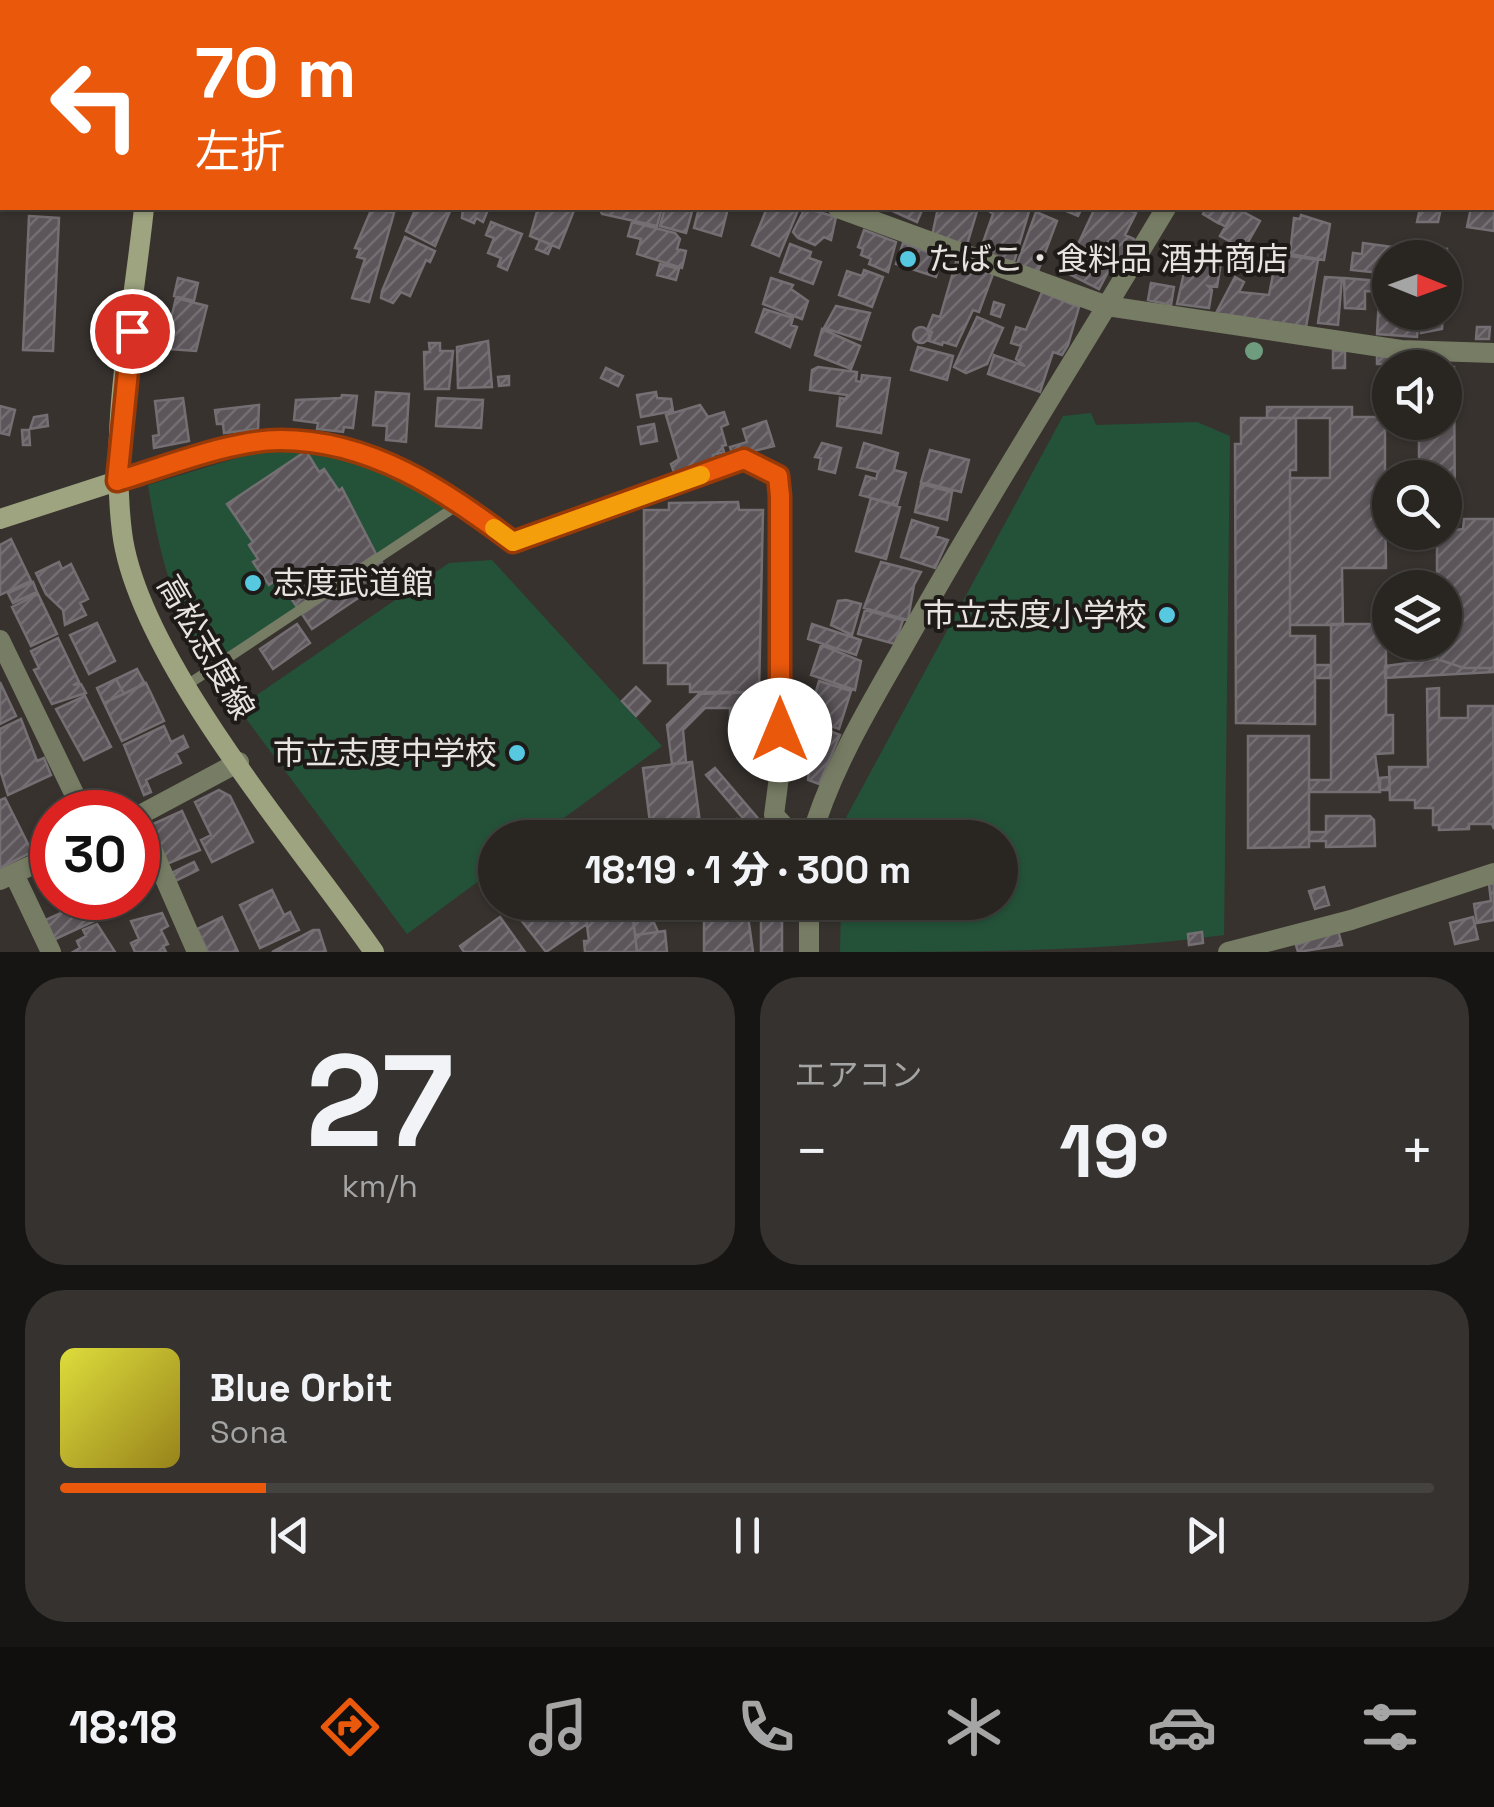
<!DOCTYPE html>
<html lang="ja">
<head>
<meta charset="utf-8">
<style>
	:root { --surface:#292622; --page:#35322f; --text:#f1f3f6; --muted:#a5a5a5; --line:#454340; --accent:#ea580c }
	body { margin:0; font-family:"Space Grotesk","Noto Sans JP",sans-serif; background:var(--page); color:var(--text); height:100vh; display:flex; flex-direction:column; font-size:38px; white-space:nowrap }
	* { box-sizing:border-box; margin:0 }
	p { font-size:32px; color:var(--muted) }
	.icon { flex:none; width:55px; height:55px; fill:none; stroke:currentColor; stroke-width:2; stroke-linecap:round; stroke-linejoin:round }
	.map { position:relative; height:952px; overflow:hidden }
	.side { display:flex; flex-direction:column; gap:25px; padding:25px; background:#171513; flex:1 }
	.side>* { flex:none }
	.banner { position:absolute; left:0px; top:0px; width:1495px; height:210px; box-shadow:0 2px 8px #0004,0 0 0 2px var(--line); background:#ea580c; color:#fff; overflow:hidden }
	.needle { width:65px; rotate:91deg }
	.buttons { position:absolute; left:1372px; top:240px; display:grid; gap:20px }
	.buttons a { display:grid; place-items:center; width:90px; height:90px; border-radius:50%; background:var(--surface); box-shadow:0 2px 8px #0004,0 0 0 2px var(--line); font-size:50px }
	.speed { position:absolute; left:30px; top:790px; display:flex; gap:20px; font-size:50px; font-weight:700; text-align:center }
	.speed>* { display:grid; place-content:center; width:130px; height:130px; border-radius:50%; background:var(--surface); box-shadow:0 2px 8px #0004,0 0 0 2px var(--line); line-height:1 }
	.speed .limit { border:15px solid #d22; background:#fff; color:#111 }
	.pin { position:absolute; display:grid; place-items:center; width:85px; height:85px; color:#fff; margin:-42px; border:5px solid #fff; border-radius:50%; box-shadow:0 2px 10px #0007 }
	.me { position:absolute; width:110px; margin:-55px; rotate:0deg; stroke-linejoin:round; filter:drop-shadow(0 0 8px #0008) }
	.turn { display:flex; align-items:center; gap:35px; height:210px; padding:0 30px; font-size:45px }
	.turn .icon { width:130px; height:130px; stroke-width:2.5 }
	.turn b { display:block; font-size:70px; line-height:85px }
	.big { font-size:75px; font-weight:800; line-height:1.1 }
	.side .widget { flex:1; display:flex; flex-direction:column; justify-content:center; gap:15px; min-width:0; padding:0 35px; border-radius:40px; background:var(--page) }
	.side .dial { align-items:center; gap:0 }
	.dial b { font-size:130px; line-height:1 }
	.song { display:flex; align-items:center; gap:30px }
	.cover { width:120px; height:120px; border-radius:15px; background:linear-gradient(135deg,hsl(60 70% 55%),hsl(50 70% 35%)) }
	.played { height:10px; border-radius:5px; background:linear-gradient(90deg,var(--accent) 15%,var(--line) 15%) }
	.keys { display:flex; justify-content:space-around; direction:ltr }
	.heat { display:flex; justify-content:space-between; align-items:center; font-size:55px; direction:ltr }
	.side .tiles { flex:1; display:grid; gap:25px; grid-template-columns:1fr 1fr }
	.widget:last-child { grid-column:span 2 }
	.trip { position:absolute; left:478px; top:820px; width:540px; height:100px; border-radius:50px; background:var(--surface); box-shadow:0 2px 8px #0004,0 0 0 2px var(--line); font-weight:800; line-height:100px; text-align:center }
	.tabs { display:flex; height:160px; justify-content:space-around; align-items:center; background:#100f0e; color:var(--muted) }
	.tabs .icon { width:70px; height:70px }
	.tabs .selected { color:var(--accent) }
	.tabs b { font-size:45px; color:var(--text) }
	.map>svg:first-child { display:block }
	.green { fill:#245239 }
	.building { fill:url(#building-hatch); stroke:#746f73; stroke-width:2.5 }
	.lines { fill:none; stroke-linecap:round; stroke-linejoin:round }
	.lane { stroke:#777c64; stroke-width:10 }
	.street { stroke:#777c64; stroke-width:20 }
	.secondary { stroke:#9da47f; stroke-width:20 }
	.tree { fill:#6f9c7e }
	.route-casing { stroke:#983908; stroke-width:25 }
	.route { stroke:#ea580c; stroke-width:18 }
	.slow { stroke:#f59e0b; stroke-width:18 }
	.poi-dot { fill:#56c9e1; stroke:#1d1a18; stroke-width:4 }
	.labels { text-anchor:middle; stroke-width:8; stroke-linejoin:round; paint-order:stroke }
	.poi-label { font-size:32px; fill:#e6e3e0; stroke:#1d1a18; text-anchor:start }
	.street-label { font-size:32px; fill:#e6e3e0; stroke:#1d1a18 }
</style>
</head>
<body>
<div class="map">
<svg width="1494" height="952" viewBox="0 0 1494 952">
	<defs>
		<pattern id="building-hatch" width="6" height="6" patternUnits="userSpaceOnUse" patternTransform="scale(2.5)"><rect width="6" height="6" fill="#5c565b"/><path d="M-1 1l2-2M0 6l6-6M5 7l2-2" fill="none" stroke="#736e72"/></pattern>
	</defs>
	<rect width="100%" height="100%" fill="#37322e"/>
	<path class="green" d="M1091,413L1096,425L1197,422L1230,436L1224,935C1101,952 967,952 840,952L841,903L1000,902V838L842,837V825L1063,416Z
		M301,448L360,462L450,504L211,669C172,606 160,557 148,485L263,450Z
		M492,560L662,746L538,837L495,838V869L407,934L238,708L449,563Z"/>
	<path class="building" d="M624,0H657L668,1L624,2Z
		M1494,196V231L1467,227L1471,208H1492Z
		M372,208L394,213L369,302L352,298L365,259L357,257L360,249L355,248Z
		M416,208L451,209L435,246L406,231Z
		M463,208H485L487,212L483,222L476,218L474,223L462,218Z
		M538,208H575L559,248L530,236Z
		M599,208H662L657,226L602,214Z
		M665,208H693L686,233L660,226Z
		M699,208H728L721,236L694,228Z
		M767,208H799L779,256L752,245Z
		M805,208L836,217L831,240L824,237L815,245L798,238L793,232Z
		M886,208H923L917,222Z
		M938,208H978L966,248L932,236Z
		M985,208H1030L1014,262L979,254L993,214Z
		M1059,208H1082L1078,216Z
		M1095,208H1125L1136,213L1125,235L1134,239V247L1124,266L1120,264L1115,276L1108,272L1099,289L1065,272Z
		M1206,208H1227L1218,223L1203,214Z
		M1227,208L1234,212L1226,227L1219,223Z
		M1236,208L1260,221L1244,249L1220,236Z
		M1420,208H1441L1438,222H1417Z
		M1036,212L1057,221L1037,274L1016,267Z
		M1301,215L1330,224L1324,260L1290,254L1294,218L1300,219Z
		M29,216L59,218L53,351L23,350Z
		M491,222L522,234L507,270L498,266L501,258L488,253L494,238L486,235Z
		M632,222L675,233L680,239L677,249L686,251L682,268L637,254L641,239L628,236Z
		M864,230L896,242L888,272L869,264L871,259L861,255L863,249L858,247Z
		M405,237L435,251L430,262L426,260L410,296L401,292L393,303L381,298L382,291Z
		M540,240L552,245L548,254L536,249Z
		M903,243L942,257L936,277L896,264Z
		M1363,243L1393,247L1390,274L1351,270L1353,253L1362,254Z
		M790,244L811,252L809,258L821,262L813,284L780,272Z
		M1190,246L1223,251L1217,287L1208,286L1212,290L1209,308L1177,304Z
		M1409,246L1447,249L1445,279V258H1409Z
		M1277,254L1318,260L1306,327L1216,313L1235,277L1244,282L1239,292L1269,295Z
		M956,262L993,274L979,312L973,310L956,346L943,342L942,345L929,341L932,332L927,330L933,315L940,317Z
		M660,264L679,269L676,280L657,275Z
		M864,270L883,277L872,307L839,295L847,271L862,276Z
		M1325,277L1342,278L1338,325L1318,323Z
		M178,278L198,283L194,301L174,296Z
		M771,278L793,285L791,289L808,301L802,319L763,304Z
		M1344,278L1379,281V292L1365,291V309L1345,308Z
		M1380,280L1390,281V312L1419,315L1417,337L1377,334Z
		M1151,283L1174,287L1171,305L1148,300Z
		M1042,292L1079,307L1068,345L1062,355L1053,352L1040,392L988,374L994,355L1025,366L1016,359L1021,346L1011,343L1016,327L1026,330Z
		M176,298L207,306L196,351L169,349L165,344Z
		M994,302L1004,305L1000,317L991,314Z
		M836,306L870,313L861,340L824,328Z
		M764,309L793,318L791,325L797,327L790,347L756,332Z
		M1423,312H1443L1442,329L1421,333Z
		M977,317L1003,328L987,364L966,373L954,367Z
		M1477,327H1490L1489,339H1476Z
		M913 335a8 8 0 1 1 16 0a8 8 0 1 1-16 0Z
		M822,329L860,346L851,369L815,355Z
		M488,341L492,387L458,388L457,347Z
		M429,343H440V351H453L449,389H425L424,352H430Z
		M918,347L953,356L947,380L911,370Z
		M1333,351H1345V368H1333Z
		M1377,356H1398V364H1377Z
		M1441,359V367H1454L1455,523H1445V478H1419V422H1445V368H1410V364Z
		M818,367L857,372L856,381L861,382L862,375L890,378L881,433L837,426L840,398L846,399L847,395L810,390L812,370Z
		M606,368L623,376L618,386L601,378Z
		M509,376V385L499,386L498,377Z
		M376,392L409,394L406,442L386,440L387,426L373,425Z
		M656,392L657,398L671,399L673,411L641,417L637,395Z
		M342,395L357,396L353,428L344,427L343,432L317,429L318,423L294,420L296,400L341,398Z
		M183,398L189,441L154,448L153,436L159,435L155,401Z
		M438,398L483,400L481,428L436,426Z
		M259,405L258,429L224,433L223,424H217L215,410Z
		M700,405L708,417L724,412L728,424L721,427L726,445L722,446L724,452L713,455L716,465L676,478L671,464L679,459L666,415Z
		M0,406L15,410L9,435L0,433Z
		M1267,407H1352V417H1385V479L1390,481V493H1385L1386,568H1342L1343,625H1290V478H1330V418H1267Z
		M47,415L48,426L30,429L34,417Z
		M1241,418H1296V470H1290V636H1315V724L1236,723L1235,444H1241Z
		M766,421L774,446L733,456L730,447L747,442L743,429Z
		M654,424L657,441L641,444L638,427Z
		M22,430H29L30,445H23Z
		M822,443L841,448L835,473L819,469L821,458L815,457Z
		M864,443L898,453L894,470L906,473L897,505L860,495L866,476L876,479L878,472L857,467Z
		M930,450L969,460L961,492L921,482Z
		M306,451L319,472L324,469L339,491L342,488L376,554L297,607L278,579L269,585L253,562L258,559L249,545L253,542L227,504Z
		M921,484L952,492L947,520L915,512Z
		M871,498L900,507L886,559L856,551Z
		M738,502L739,510H763L759,692H690V684H668V663H644V510H669V503Z
		M1464,519H1494V668H1464L1437,659V642H1445V588H1437V532L1463,529Z
		M912,520L938,528L935,536L948,540L935,568L901,557Z
		M1405,532H1437V540H1405Z
		M11,539L31,581L0,595V545Z
		M381,561L391,576L312,629L302,614Z
		M59,562L62,569L71,564L88,599L80,603L86,615L65,625L63,610L46,594L36,573Z
		M881,562L921,572L914,585L908,620L864,608Z
		M33,582L37,592L13,603L8,593Z
		M38,594L57,634L31,646L12,607Z
		M846,600L861,604L852,635L831,625L838,601Z
		M865,610L903,620L895,644L858,634Z
		M97,623L115,661L89,674L70,635Z
		M297,624L310,643L273,669L260,649Z
		M812,624L861,640L856,655L808,639Z
		M1331,624H1386V715H1393V753L1375,754L1380,792H1309V780H1331Z
		M58,638L79,682L73,685L81,684L86,693L52,704L34,670L39,668L31,651Z
		M821,645L861,661L855,690L811,675Z
		M1437,659L1464,668H1494V672L1385,678V666Z
		M1315,665H1331L1330,678H1315Z
		M137,669L145,684L124,694L116,679Z
		M116,679L124,694L104,703L97,688Z
		M819,681L851,691L839,729L808,719Z
		M0,682L16,716L0,724Z
		M146,683L164,721L122,741L104,703Z
		M636,687L650,701L636,716L622,701Z
		M1439,688V718H1468V706H1493L1494,829L1492,824H1469V829L1439,830V825H1433V808H1415V800H1390L1389,767H1428L1427,689Z
		M759,692V717H730V708H705L683,730L686,762L672,764L667,725L699,694Z
		M85,696L111,747L84,760L56,709Z
		M21,719L37,761L44,758L51,775L8,795L0,770V729Z
		M812,724L840,735L819,784L808,780L812,749L807,747Z
		M164,726L171,742L183,736L188,747L176,753L181,763L146,780L151,792L144,795L124,745Z
		M1248,736H1309V847L1248,848Z
		M692,762L702,838H652L643,768Z
		M715,768L773,836L760,838L706,775Z
		M1390,777L1389,790H1380V778Z
		M219,790L230,796L253,842L212,862L201,840L211,835L195,802Z
		M5,798L32,852L0,868V800Z
		M182,811L200,850L162,866L151,825Z
		M1326,816H1370L1374,820L1375,846L1326,847V841H1309V832H1326Z
		M737,819L753,838H739L729,826Z
		M194,862L198,870L167,885L163,877Z
		M52,871V898H60L53,901L41,875Z
		M1494,883V920L1477,923L1474,904L1491,901L1489,884Z
		M1324,887L1329,905L1315,909L1309,891Z
		M272,890L284,915L290,912L299,930L260,948L240,905Z
		M60,898H89L99,919L51,941L41,922L61,913L55,900Z
		M507,902H563L559,906L572,924L586,913L587,924L546,952Z
		M584,902H622L623,908L660,902H746L753,952H704V909L667,914L668,919L633,918L637,952H585L584,941H589Z
		M761,902H782V952H761Z
		M162,913L168,926L161,930L168,944L163,946L166,952H135L131,943L139,939L131,921Z
		M651,916L658,932L635,935L633,918Z
		M222,917L238,952H208L197,929Z
		M500,917L525,952H464L460,946Z
		M1473,917L1478,939L1455,944L1450,923Z
		M97,924L115,952H73L80,948L77,941L86,936L83,930Z
		M313,930H319L326,952H272Z
		M1338,930L1342,945L1298,952L1296,945Z
		M665,931L667,952H637L635,935Z
		M1202,932L1203,943L1189,945L1188,934Z"/>
	<g class="lines">
		<path class="lane" d="M187,685L461,503"/>
		<path class="street" d="M197,0L207,2
			M328,0V2
			M113,2L119,0
			M1273,2L1274,0
			M0,47L2,46
			M838,208L1107,306L1401,350L1494,353
			M117,481C168,467 227,441 280,440C371,439 443,490 513,542L744,459L778,476L780,497V769L774,815L787,829L811,837
			M0,640L83,812
			M138,816L239,762
			M138,817L197,952
			M811,838C833,762 877,694 915,626C995,484 1083,347 1166,208
			M14,874L51,952
			M0,880L52,856
			M809,902V952
			M1228,952L1351,920L1494,873"/>
		<path class="secondary" d="M165,2L166,0
			M144,208C133,313 109,426 122,532C137,657 300,845 374,952
			M0,519L117,481"/>
	</g>
	<circle class="tree" cx="1254" cy="351" r="9"/>
	<g class="lines">
		<defs>
			<path id="route" d="M132,331L117,481C165,467 231,440 280,440C371,440 444,490 513,542L744,459L778,476L780,496V730"/>
		</defs>
		<use href="#route" class="route-casing"/>
		<use href="#route" class="route"/>
		<path class="slow" d="M494,528L513,542L701,475"/>
	</g>
	<g class="poi-dot">
		<circle cx="908" cy="259" r="10"/>
		<circle cx="253" cy="583" r="10"/>
		<circle cx="1167" cy="615" r="10"/>
		<circle cx="517" cy="753" r="10"/>
	</g>
	<g class="labels">
		<g class="poi-label">
			<text x="928" y="270">たばこ・食料品 酒井商店</text>
			<text x="273" y="594">志度武道館</text>
			<text x="1147" y="626" text-anchor="end">市立志度小学校</text>
			<text x="497" y="764" text-anchor="end">市立志度中学校</text>
		</g>
		<g class="street-label">
			<text transform="translate(206 647) rotate(60)" y="11">高松志度線</text>
		</g>
	</g>
</svg>
<div class="buttons">
<a><svg class="needle" viewBox="-14 -14 28 28"><path d="M0-13l5 13h-10z" fill="#e53935"/><path d="M0 13l5-13h-10z" fill="#a5a5a5"/></svg></a>
<a><svg class="icon" aria-label="sound" viewBox="0 0 24 24"><path d="M4 9h4l5-4v14l-5-4H4zM17 9q2 3 0 6"/></svg></a>
<a><svg class="icon" aria-label="search" viewBox="0 0 24 24"><circle cx="10" cy="10" r="6"/><path d="M15 15l6 6"/></svg></a>
<a><svg class="icon" aria-label="layers" viewBox="0 0 24 24"><path d="M12 4l9 5-9 5-9-5zM3 14l9 5 9-5"/></svg></a>
</div>
<div class="speed"><div class="limit">30</div></div>
<div class="pin" style="left:132px;top:331px;background:#d93025"><svg class="icon" aria-label="arrive" viewBox="0 0 24 24"><path d="M6 21V4h12l-3 4 3 4H6"/></svg></div>
<svg class="me" style="left:780px;top:730px" viewBox="-20 -20 40 40"><circle r="19" fill="#fff"/><path d="M0-13L10 11 0 6-10 11z" fill="#ea580c"/></svg>
<div class="trip">18:19 · 1 分 · 300 m</div>
<div class="banner">
<div class="turn"><svg class="icon" aria-label="left" viewBox="0 0 24 24"><path d="M17 20v-9H6M10 6l-5 5 5 5"/></svg><div><b>70 m</b>左折</div></div>
</div>
</div>
<section class="side">
<div class="tiles">
<div class="widget dial"><b>27</b><p>km/h</p></div>
<div class="widget"><p>エアコン</p>
<div class="heat"><a>−</a><b class="big">19°</b><a>+</a></div>
</div>
<div class="widget">
<div class="song"><i class="cover"></i><div><b>Blue Orbit</b><p>Sona</p></div></div>
<div class="played"></div>
<div class="keys"><svg class="icon" aria-label="previous" viewBox="0 0 24 24"><path d="M18 5L8 12l10 7zM5 5v14"/></svg><svg class="icon" aria-label="pause" viewBox="0 0 24 24"><path d="M8 5v14M16 5v14"/></svg><svg class="icon" aria-label="next" viewBox="0 0 24 24"><path d="M6 5l10 7-10 7zM19 5v14"/></svg></div>
</div>
</div>
</section>
<nav class="tabs">
<b>18:18</b>
<svg class="icon selected" aria-label="directions" viewBox="0 0 24 24"><path d="M12 3l9 9-9 9-9-9zM9 14v-3h6M13 9l2 2-2 2"/></svg>
<svg class="icon" aria-label="music" viewBox="0 0 24 24"><path d="M9 18V5l10-2v13"/><circle cx="6" cy="18" r="3"/><circle cx="16" cy="16" r="3"/></svg>
<svg class="icon" aria-label="phone" viewBox="0 0 24 24"><path d="M5 4h4l2 5-3 2q2 4 5 5l2-3 5 2v4C11 20 4 13 5 4z"/></svg>
<svg class="icon" aria-label="climate" viewBox="0 0 24 24"><path d="M12 3v18M4 7l16 10M4 17L20 7"/></svg>
<svg class="icon" aria-label="car" viewBox="0 0 24 24"><path d="M5 17H2v-5l4-1 3-4h7l3 4 3 1v5h-3M9 17h6M6 11h13"/><circle cx="7" cy="17" r="2"/><circle cx="17" cy="17" r="2"/></svg>
<svg class="icon" aria-label="filters" viewBox="0 0 24 24"><path d="M4 7h16M4 17h16"/><circle cx="9" cy="7" r="2"/><circle cx="15" cy="17" r="2"/></svg>
</nav>
</body>
</html>
